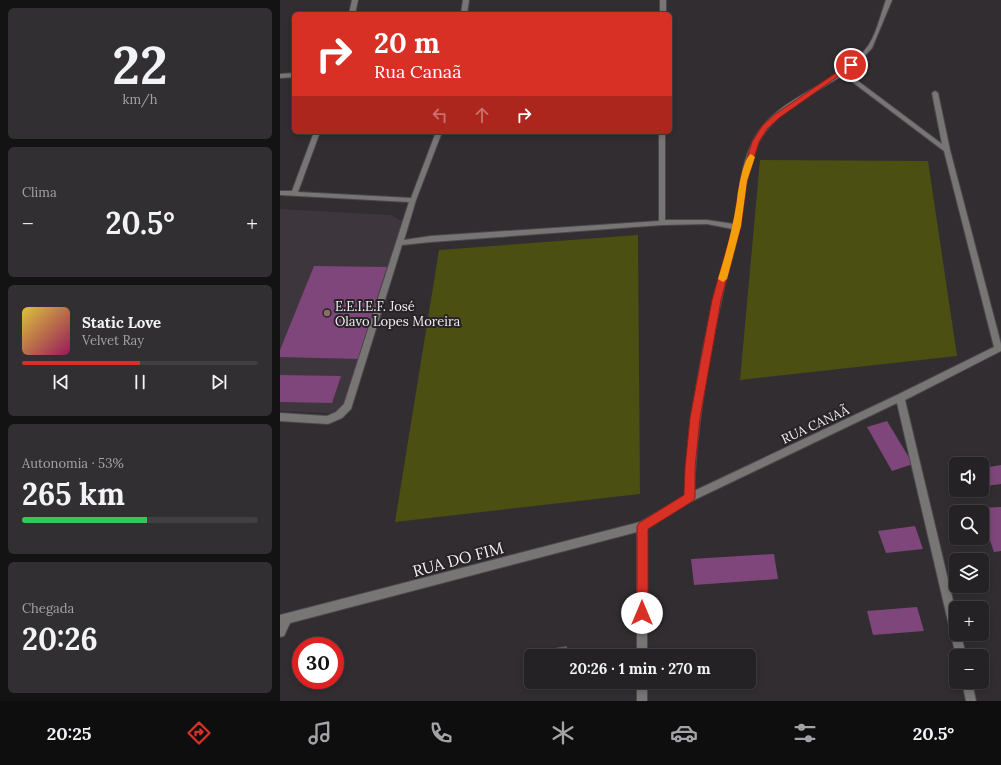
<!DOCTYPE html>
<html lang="pt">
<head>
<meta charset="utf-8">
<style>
	:root { --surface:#252225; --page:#312f32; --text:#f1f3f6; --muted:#a3a4a7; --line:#423f42; --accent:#d93025 }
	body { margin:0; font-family:Lora,serif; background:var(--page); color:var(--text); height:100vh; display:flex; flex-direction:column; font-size:15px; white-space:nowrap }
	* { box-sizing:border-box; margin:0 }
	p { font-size:13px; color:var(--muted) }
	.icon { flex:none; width:22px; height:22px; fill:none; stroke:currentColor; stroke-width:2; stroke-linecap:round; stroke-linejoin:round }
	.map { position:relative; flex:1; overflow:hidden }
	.drawer { display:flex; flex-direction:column; gap:8px; padding:8px; background:#141314; width:280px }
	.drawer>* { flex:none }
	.top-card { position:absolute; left:12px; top:12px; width:380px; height:122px; border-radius:6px; box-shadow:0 2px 6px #0003,0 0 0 1px var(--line); background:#d93025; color:#fff; overflow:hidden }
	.tools { position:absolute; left:669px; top:457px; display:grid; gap:8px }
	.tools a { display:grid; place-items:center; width:40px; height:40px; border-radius:6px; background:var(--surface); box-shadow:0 2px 6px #0003,0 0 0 1px var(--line); font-size:20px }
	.speed { position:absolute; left:12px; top:637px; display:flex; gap:8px; font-size:20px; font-weight:700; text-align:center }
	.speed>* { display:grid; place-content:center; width:52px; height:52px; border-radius:50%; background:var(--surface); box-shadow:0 2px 6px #0003,0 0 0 1px var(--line); line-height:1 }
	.speed .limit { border:6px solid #d22; background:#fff; color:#111 }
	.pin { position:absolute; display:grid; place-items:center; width:34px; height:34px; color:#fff; margin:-17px; border:2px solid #fff; border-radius:50%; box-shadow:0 1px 4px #0007 }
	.me { position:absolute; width:44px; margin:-22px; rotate:0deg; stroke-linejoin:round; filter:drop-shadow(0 0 3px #0008) }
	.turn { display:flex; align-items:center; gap:14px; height:84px; padding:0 16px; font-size:18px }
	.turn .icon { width:52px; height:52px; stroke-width:2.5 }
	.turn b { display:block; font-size:28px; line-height:34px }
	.lanes { display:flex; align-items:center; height:38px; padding:0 16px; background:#0003; justify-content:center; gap:20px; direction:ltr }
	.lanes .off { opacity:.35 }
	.big { font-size:30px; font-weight:700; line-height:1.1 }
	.drawer .tile { flex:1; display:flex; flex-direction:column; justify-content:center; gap:6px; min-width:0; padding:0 14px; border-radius:6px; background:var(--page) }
	.drawer .dial { align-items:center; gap:0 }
	.dial b { font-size:52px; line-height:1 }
	.song { display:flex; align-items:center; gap:12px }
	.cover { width:48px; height:48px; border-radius:6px; background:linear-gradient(135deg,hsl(50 70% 55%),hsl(330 70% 35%)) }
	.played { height:4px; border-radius:2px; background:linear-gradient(90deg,var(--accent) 50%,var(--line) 50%) }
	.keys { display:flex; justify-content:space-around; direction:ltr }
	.heat { display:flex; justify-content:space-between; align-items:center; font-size:22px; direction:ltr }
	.charge { height:6px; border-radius:3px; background:linear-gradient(90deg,#34c759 53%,var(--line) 0) }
	.trip { position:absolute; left:244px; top:649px; width:232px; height:40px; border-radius:6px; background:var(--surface); box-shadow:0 2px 6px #0003,0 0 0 1px var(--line); font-weight:700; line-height:40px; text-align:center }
	.tabs { display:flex; height:64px; justify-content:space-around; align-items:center; background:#0f0e0f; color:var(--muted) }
	.tabs .icon { width:28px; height:28px }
	.tabs .selected { color:var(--accent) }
	.tabs b { font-size:18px; color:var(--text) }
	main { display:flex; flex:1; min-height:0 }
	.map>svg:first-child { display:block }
	.built { fill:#3e363d }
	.green { fill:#4b4f12 }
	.building { fill:#7e467a }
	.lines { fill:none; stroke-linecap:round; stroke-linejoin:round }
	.minor-casing { stroke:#4c484c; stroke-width:2 }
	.minor { fill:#787575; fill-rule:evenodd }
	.route { fill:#d93025; stroke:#8d1f18 }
	.slow { fill:#f59e0b }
	.education-dot { fill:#8d6e63; stroke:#272327; stroke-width:1.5 }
	.labels { text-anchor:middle; stroke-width:4; stroke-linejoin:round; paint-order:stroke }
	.poi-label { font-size:13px; fill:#f2eff2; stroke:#272327; text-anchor:start }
	.street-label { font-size:13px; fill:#f2eff2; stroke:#272327 }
	.near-street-label { font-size:16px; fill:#f2eff2; stroke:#272327 }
</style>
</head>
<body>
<main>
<section class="drawer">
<div class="tile dial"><b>22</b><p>km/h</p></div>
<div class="tile"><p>Clima</p>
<div class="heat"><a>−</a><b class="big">20.5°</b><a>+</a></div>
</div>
<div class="tile">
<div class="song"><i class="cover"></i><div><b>Static Love</b><p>Velvet Ray</p></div></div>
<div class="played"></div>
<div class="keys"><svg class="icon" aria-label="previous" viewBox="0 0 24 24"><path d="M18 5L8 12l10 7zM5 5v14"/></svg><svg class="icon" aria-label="pause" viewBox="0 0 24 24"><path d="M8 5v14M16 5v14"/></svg><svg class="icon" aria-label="next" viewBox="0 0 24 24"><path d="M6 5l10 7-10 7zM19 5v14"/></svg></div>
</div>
<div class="tile"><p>Autonomia · 53%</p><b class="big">265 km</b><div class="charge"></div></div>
<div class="tile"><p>Chegada</p><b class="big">20:26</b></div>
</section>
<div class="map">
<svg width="721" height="701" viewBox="0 0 721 701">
	<rect width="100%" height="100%" fill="#312d31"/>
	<path class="built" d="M0,209L111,215L120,220H123L65,405L51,413L0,411Z"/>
	<path class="green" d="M480,160L648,161L677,356L460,380Z
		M358,235L360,494L115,522L159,250Z"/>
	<path class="building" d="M34,266L107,267L78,359L0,357V350Z
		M0,375L61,376L52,403L0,402Z
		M607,421L633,464L612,471L587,427Z
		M721,465V484L706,486L702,477V468Z
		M721,507V551L714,552L702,518V512H700L699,508Z
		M635,526L643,549L606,553L598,531Z
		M494,554L498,579L414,585L411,559Z
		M637,607L644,631L593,635L587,611Z
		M287,646L288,656H262V650Z
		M264,682H289V685L264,689Z"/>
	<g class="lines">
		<defs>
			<path id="minor" d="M72,0H78L75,14H69Z
				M183,0H189L187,14H181Z
				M380,0H386V14H380Z
				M606,0H612L592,48L577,64L566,72L662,144L652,93L655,91L658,93L670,150L721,344V351L625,400L676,613V634H681L686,656H676L617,403L412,501L367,528V656H357V532L10,623L4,636L0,637V615L360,522L405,496C408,427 419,360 435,294C440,272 448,251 453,229L427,224L382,225L151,242L122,245L71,409L62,418L48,424L0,421V413L47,416L56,412L64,404L129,202L0,195V191H12L34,132H40L18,192L131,198L156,132H162L136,200L124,240L151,236L379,221V132H385V220H427L454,224C459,195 460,165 474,139C498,95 555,87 585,50C596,37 600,16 606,0ZM563,75L664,151L714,347L617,395L414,491C417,424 428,358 443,293C447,273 454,254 458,234C466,203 464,166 481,138C499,109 535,93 563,75Z
				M14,73V77L0,78V74Z
				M357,682H367V701H357Z
				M682,682H692L696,701H686Z"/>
		</defs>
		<use href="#minor" class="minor-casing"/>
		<use href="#minor" class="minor"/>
	</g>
	<path class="route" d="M569,64L574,65L499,118L487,129L479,142L467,181L461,226L441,300L420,418L415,468V498L413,501L368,529V613L366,617L362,619L358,617L357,613V526L359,523L404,495L405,468L410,418L432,300L453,226L460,181L472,142L482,126L494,115Z"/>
	<path class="slow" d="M471,154L475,157L467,181L461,226L447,279L443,282L438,279C446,253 453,227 457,200C458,191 463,158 471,154Z"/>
	<circle class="education-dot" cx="47" cy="313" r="4"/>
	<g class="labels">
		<g class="poi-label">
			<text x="55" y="311">E.E.I.E.F. José<tspan x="55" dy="15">Olavo Lopes Moreira</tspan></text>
		</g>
		<g class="street-label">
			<text transform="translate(535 424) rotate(-25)" y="5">RUA CANAÃ</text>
		</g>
		<g class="near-street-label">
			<text transform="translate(178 559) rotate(-15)" y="6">RUA DO FIM</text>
		</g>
	</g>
</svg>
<div class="tools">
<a><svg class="icon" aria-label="sound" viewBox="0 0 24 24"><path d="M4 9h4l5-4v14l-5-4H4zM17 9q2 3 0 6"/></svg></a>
<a><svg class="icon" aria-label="search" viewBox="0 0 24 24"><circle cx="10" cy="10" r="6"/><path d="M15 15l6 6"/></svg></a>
<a><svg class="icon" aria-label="layers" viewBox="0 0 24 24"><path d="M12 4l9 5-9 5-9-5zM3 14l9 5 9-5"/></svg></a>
<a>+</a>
<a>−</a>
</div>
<div class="speed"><div class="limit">30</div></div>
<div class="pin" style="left:571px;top:65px;background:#d93025"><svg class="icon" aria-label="arrive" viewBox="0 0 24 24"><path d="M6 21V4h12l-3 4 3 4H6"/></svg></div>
<svg class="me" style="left:362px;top:613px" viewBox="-20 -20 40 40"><circle r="19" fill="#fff"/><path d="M0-13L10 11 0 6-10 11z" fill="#d93025"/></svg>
<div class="trip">20:26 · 1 min · 270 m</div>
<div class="top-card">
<div class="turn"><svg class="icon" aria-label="right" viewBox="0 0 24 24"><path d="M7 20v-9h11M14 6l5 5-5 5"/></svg><div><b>20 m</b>Rua Canaã</div></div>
<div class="lanes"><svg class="icon off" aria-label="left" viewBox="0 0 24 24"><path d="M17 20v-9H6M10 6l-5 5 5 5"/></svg><svg class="icon off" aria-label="ahead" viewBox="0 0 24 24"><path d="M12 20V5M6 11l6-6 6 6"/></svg><svg class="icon" aria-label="right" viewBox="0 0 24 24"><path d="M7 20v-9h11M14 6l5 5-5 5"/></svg></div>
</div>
</div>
</main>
<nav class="tabs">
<b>20:25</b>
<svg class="icon selected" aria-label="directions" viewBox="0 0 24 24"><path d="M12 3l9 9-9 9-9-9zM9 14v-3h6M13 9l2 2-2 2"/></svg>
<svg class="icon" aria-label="music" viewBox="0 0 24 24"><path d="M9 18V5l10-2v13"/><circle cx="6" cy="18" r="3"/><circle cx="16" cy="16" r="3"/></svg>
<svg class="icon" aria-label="phone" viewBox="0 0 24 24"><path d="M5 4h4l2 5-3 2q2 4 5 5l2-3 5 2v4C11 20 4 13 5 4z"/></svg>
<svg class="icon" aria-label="climate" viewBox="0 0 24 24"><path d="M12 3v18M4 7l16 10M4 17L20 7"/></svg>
<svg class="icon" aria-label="car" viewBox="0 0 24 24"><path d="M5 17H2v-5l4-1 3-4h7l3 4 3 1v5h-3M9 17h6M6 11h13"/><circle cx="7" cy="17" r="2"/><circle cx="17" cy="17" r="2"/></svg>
<svg class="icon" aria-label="filters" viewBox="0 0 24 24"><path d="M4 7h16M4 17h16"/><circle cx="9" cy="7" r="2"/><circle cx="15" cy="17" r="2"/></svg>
<b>20.5°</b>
</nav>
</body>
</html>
